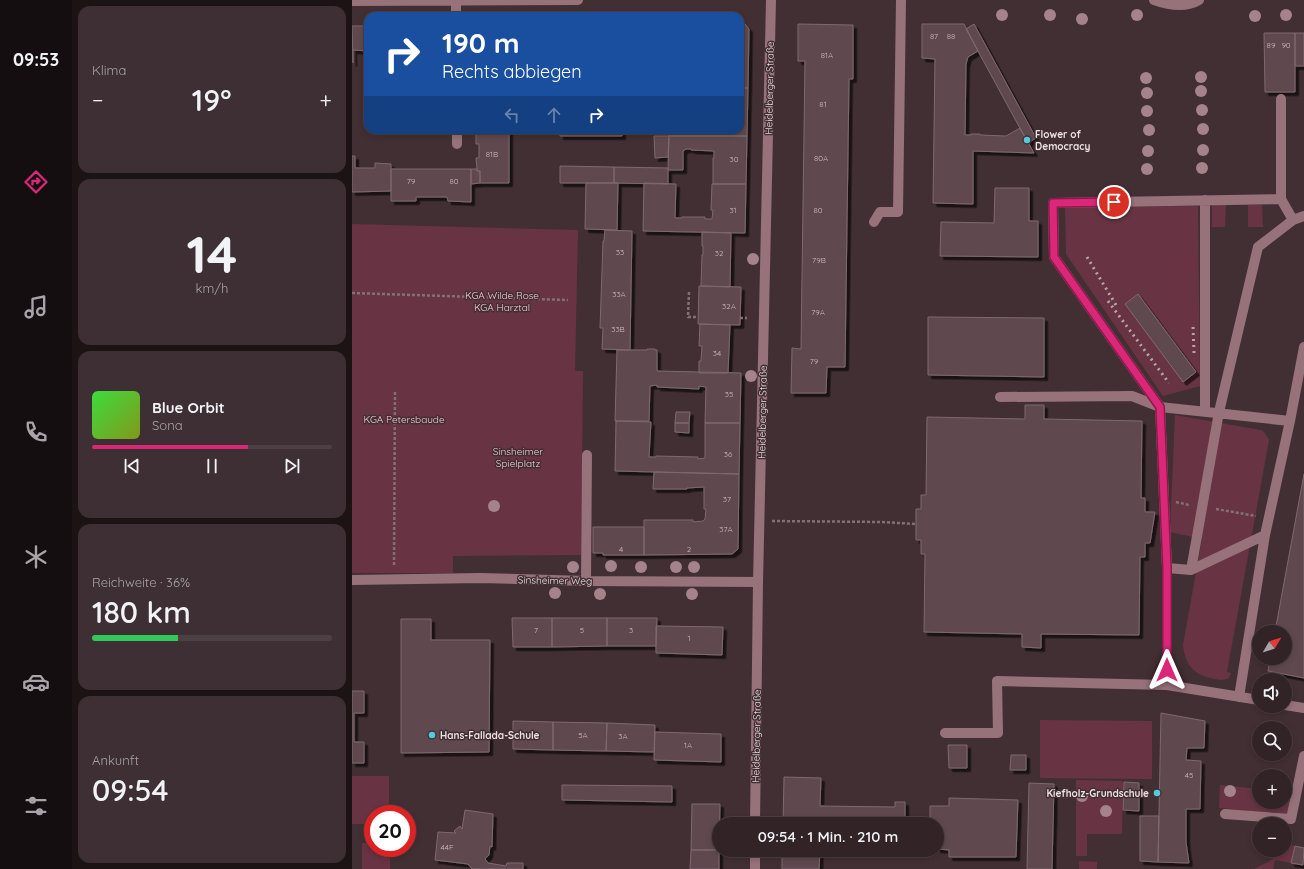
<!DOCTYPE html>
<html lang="de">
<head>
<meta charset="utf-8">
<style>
	:root { --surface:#322327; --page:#3d2f33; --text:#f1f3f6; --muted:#a8a4a7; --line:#4d4044; --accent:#db2777 }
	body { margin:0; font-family:Quicksand,sans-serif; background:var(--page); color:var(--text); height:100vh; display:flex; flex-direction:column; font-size:15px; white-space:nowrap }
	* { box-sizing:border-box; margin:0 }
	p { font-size:13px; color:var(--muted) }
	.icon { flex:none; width:22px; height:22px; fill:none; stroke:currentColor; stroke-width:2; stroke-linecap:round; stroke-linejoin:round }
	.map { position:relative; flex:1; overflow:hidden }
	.side { display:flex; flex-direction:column; gap:6px; padding:6px; background:#1c1315; width:280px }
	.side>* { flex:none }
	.top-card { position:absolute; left:12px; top:12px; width:380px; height:122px; border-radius:12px; box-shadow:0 2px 6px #0003,0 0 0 1px var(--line); background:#1a4fa0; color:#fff; overflow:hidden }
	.needle { width:26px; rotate:51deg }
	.fabs { position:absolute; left:900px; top:625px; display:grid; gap:8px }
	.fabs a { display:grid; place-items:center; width:40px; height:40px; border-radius:50%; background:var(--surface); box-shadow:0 2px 6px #0003,0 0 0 1px var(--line); font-size:20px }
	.speed { position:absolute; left:12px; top:805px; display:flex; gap:8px; font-size:20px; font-weight:700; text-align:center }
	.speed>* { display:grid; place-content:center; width:52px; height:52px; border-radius:50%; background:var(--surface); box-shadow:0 2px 6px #0003,0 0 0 1px var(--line); line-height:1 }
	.speed .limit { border:6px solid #d22; background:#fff; color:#111 }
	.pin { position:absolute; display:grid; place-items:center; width:34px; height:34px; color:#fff; margin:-17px; border:2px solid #fff; border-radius:50%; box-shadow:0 1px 4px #0007 }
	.me { position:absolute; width:44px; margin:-22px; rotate:0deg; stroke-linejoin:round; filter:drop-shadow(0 0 3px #0008) }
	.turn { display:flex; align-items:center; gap:14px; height:84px; padding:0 12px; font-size:18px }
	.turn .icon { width:52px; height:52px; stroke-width:2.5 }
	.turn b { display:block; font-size:28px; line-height:34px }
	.lanes { display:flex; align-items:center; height:38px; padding:0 12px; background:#0003; justify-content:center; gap:20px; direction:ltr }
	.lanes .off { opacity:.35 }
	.big { font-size:30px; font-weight:600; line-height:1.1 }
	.side .card { flex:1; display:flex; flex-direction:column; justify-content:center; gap:6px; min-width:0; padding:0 14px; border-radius:12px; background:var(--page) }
	.side .dial { align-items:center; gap:0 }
	.dial b { font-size:52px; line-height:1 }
	.song { display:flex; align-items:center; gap:12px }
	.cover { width:48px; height:48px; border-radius:6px; background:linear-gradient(135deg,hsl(120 70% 55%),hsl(70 70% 35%)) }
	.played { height:4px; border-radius:2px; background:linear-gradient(90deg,var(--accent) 65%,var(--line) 65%) }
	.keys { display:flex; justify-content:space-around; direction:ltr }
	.heat { display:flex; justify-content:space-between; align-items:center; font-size:22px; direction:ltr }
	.charge { height:6px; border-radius:3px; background:linear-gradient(90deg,#34c759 36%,var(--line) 0) }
	.trip { position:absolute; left:360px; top:817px; width:232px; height:40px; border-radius:20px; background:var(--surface); box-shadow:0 2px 6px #0003,0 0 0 1px var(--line); font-weight:600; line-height:40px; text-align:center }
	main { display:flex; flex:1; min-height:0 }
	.dock { display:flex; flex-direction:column; width:72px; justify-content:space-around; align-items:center; background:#140e10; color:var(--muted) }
	.dock .icon { width:28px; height:28px }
	.dock .on { color:var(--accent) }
	.dock b { font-size:18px; color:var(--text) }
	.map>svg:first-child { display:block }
	.green { fill:#683444 }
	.building { fill:#5f4a4f; stroke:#7f696e; filter:url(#shadow) }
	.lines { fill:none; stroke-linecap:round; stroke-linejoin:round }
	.path { stroke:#817175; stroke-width:2.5; stroke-dasharray:3 2; stroke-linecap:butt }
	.minor { stroke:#97727b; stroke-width:10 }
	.rail { stroke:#b4a5a8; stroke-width:3; stroke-dasharray:2 4; stroke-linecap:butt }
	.tree { fill:#a4838b }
	.route-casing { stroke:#8e194d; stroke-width:10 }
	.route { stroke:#db2777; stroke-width:7 }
	.poi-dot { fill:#54cade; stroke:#422f34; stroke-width:1.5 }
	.labels { text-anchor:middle; stroke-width:3; stroke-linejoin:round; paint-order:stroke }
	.number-label { font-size:8px; fill:#cababe }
	.street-label { font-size:10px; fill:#ede0e3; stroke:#422f34 }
	.poi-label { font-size:10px; font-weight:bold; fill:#ede0e3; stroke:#422f34; text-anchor:start }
	.park-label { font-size:10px; fill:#f5c7d2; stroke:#422f34 }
</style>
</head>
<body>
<main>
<nav class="dock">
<b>09:53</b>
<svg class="icon on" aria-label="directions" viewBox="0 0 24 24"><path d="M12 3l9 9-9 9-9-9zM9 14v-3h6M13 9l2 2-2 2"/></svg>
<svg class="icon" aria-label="music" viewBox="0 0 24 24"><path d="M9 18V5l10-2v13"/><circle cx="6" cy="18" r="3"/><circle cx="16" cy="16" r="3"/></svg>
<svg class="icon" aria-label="phone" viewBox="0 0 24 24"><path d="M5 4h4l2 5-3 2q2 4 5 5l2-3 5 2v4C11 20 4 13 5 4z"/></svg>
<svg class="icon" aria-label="climate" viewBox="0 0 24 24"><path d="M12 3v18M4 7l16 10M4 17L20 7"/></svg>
<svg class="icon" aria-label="car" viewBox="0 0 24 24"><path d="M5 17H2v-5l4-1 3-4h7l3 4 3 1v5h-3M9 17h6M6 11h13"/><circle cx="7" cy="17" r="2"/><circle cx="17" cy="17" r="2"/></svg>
<svg class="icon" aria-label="filters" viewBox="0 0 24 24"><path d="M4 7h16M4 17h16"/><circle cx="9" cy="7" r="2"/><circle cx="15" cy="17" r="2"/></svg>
</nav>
<section class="side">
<div class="card"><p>Klima</p>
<div class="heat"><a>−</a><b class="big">19°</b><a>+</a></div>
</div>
<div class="card dial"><b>14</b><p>km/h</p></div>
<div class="card">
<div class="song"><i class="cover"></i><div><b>Blue Orbit</b><p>Sona</p></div></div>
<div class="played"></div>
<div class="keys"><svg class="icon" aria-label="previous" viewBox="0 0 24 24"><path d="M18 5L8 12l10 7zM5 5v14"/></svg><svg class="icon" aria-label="pause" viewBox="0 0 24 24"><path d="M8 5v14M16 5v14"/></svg><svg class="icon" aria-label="next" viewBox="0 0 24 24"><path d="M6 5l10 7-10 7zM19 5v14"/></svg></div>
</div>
<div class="card"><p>Reichweite · 36%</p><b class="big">180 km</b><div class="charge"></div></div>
<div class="card"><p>Ankunft</p><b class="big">09:54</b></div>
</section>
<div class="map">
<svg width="952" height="869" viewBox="0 0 952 869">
	<defs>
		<filter id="shadow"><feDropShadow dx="3.5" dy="3.5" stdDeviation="0" flood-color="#0009"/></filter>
	</defs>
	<rect width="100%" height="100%" fill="#422f34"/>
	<path class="green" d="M860,205H874L873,227H860Z
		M896,205H910L911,227H896Z
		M846,206L848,386L811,396L714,254L713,207Z
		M0,224L226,230L223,371H231L229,555L101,556V573H0Z
		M823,415L909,430L912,432L917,440L875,672L879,673L877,678C870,681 866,680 859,678C840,674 833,663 831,645L850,539L818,532Z
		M688,720L800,721V779L688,778Z
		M0,776H37V814H21V824H0Z
		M724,780L771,781L770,834H735V856H724Z
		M868,785L907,789V802H933V791L939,792L935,814L867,808Z
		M10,843H21V848H38V869H10Z
		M935,844L943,846L939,863L923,860L921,869H902C912,864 924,859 930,850H933Z
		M727,861L745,862V869H727Z"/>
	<path class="building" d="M388,24H393L397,29L396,88H388Z
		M446,24L501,25V79H497L493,367H475L474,393H439L440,348L449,349L453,61H446Z
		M570,24H612L626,51L616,57L614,64L613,135H619V134H628V135L654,136L668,128L682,153L621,151V204L581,203L583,59L570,58Z
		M622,24L684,138L676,143L614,29Z
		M0,26H16V51L1,50V63Z
		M912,33H943V92H913Z
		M943,33H952V66H943Z
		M388,88H396L395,136H317V130H388Z
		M124,130H157V183H128V171H125V169L124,158H127V144H124Z
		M208,130H270V136H208Z
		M302,136H317L316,157L303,158Z
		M317,136H395L394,184H361V158H362V151L339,150V149H334L331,151V170H316Z
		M0,156H3V168H23V163L39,164V191L0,192Z
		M208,166L262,167V183H208Z
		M262,167L316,168V184L262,183Z
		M39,169H119V202L96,201L95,197H64V201H39Z
		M119,169H125V171H128V183L119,184Z
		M234,183H266L265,230L233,229Z
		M292,183L324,184L323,218H330V217H353V219H360L361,210H359L360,184H394L393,233L291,231Z
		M643,188H677V221H686V257L588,256L589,222L642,223Z
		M253,230L280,231L278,350L250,349L251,328H248L251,241H252Z
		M350,232L379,233L378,287L349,286L350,255H351V246H350Z
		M347,286L389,287L388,325L346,324Z
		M786,294L844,372L831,382L773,304Z
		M576,317L692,318V377L576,375Z
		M348,324L378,325L376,373H347V361H349L350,346H347Z
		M295,349H303V350H305V371L389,373L388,423H353L354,387L347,386V389L305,387V385L298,386L297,421H263L265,350H295Z
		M673,405H692V419L790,421L789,498H793V512H803L798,543H793V557H788L787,635L689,634V648L670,647V634L572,632L573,554H569V540H564V509H569V495H574L575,417L673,419Z
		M324,412H338L337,423H323Z
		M264,421L299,422L297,457H304V456L346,457V459L353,458V423H388L387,474L263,471Z
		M323,423H337V433L323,432Z
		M302,472L387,474L386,549L380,554L292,555V520H341V522L351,521L353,519L354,509H352V487L335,488V489H301Z
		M952,474V678L916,671L918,658H933V632H923Z
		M241,527H292V555H251V553H241Z
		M160,618H200V647H161Z
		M200,618H255V646L200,647Z
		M255,618H305L304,646H255Z
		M49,619H79V640H138L137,752L49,753Z
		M304,626L371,627L370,655L304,653Z
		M0,691H12V713H2V742H12V763H0Z
		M809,713L853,721L852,748H835L834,760L849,761L848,809H834V842L837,863L806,862Z
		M161,721L201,722V750L161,749Z
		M201,722L255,723L254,751L201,750Z
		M255,723L303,725L302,752L254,751Z
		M303,732L369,734V762L302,760Z
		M596,745H615V768H597Z
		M659,755H674V770H658Z
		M432,777L469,778L468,806L543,807V802H553V824H431Z
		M772,782L787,783V811L771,810Z
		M677,783L702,784L700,869H675Z
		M210,785L320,786V802L210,800Z
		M597,798L666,800L664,857H597V850L585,849V824H578V806H597Z
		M340,804H368L367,850H339Z
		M113,810L141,814L140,847L138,846L137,855L133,859L136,863L154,866L155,863H171V869H120L116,864L83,860L86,832L104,833L102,831L108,826L110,829Z
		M788,816H807L806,862L788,861Z
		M943,846L952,848L951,865L939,863Z
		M339,850H367V869H338Z
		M430,850H468L467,869H430Z"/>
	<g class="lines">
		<path class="path" d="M337,292L336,317H346
			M0,293L216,300
			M388,318H395
			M824,502L837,505
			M864,509L904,516
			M420,521L530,522L564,524
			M42,565L43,392"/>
		<path class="minor" d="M802,0C816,5 834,8 847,0
			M0,1L226,0
			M104,1V16
			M929,99V199L941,220
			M105,130V144
			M853,200V411
			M522,222L528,212H546L549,0
			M648,397L780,396L808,407L938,421L913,535L887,697
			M938,421L952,347
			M815,568L839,570L913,535
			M839,570L867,412L906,247L941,220L952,216
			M0,580L128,578L234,581L406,582
			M234,581L235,455
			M815,685V568L808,407L702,257L701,203L929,199
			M933,705L952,708
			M593,733H646L645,681L815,685L907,700
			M873,814L939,819L952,756
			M403,824L406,582L419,0
			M403,869V850"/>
		<path class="rail" d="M735,257L764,305
			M756,301L817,383
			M841,327L842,353"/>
	</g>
	<g class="tree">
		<circle cx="650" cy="15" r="6"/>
		<circle cx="698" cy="15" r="6"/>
		<circle cx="785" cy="15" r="6"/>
		<circle cx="934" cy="15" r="6"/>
		<circle cx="903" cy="16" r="6"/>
		<circle cx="730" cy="19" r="6"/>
		<circle cx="849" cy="77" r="6"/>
		<circle cx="794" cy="78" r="6"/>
		<circle cx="849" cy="91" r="6"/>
		<circle cx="795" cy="93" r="6"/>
		<circle cx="850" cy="110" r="6"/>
		<circle cx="795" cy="111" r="6"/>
		<circle cx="851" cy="129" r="6"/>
		<circle cx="797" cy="130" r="6"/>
		<circle cx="851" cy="150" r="6"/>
		<circle cx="796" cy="151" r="6"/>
		<circle cx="850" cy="168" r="6"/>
		<circle cx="795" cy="169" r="6"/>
		<circle cx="401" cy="259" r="6"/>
		<circle cx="399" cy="376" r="6"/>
		<circle cx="142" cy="506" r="6"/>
		<circle cx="259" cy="566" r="6"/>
		<circle cx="221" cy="567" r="6"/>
		<circle cx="289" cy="567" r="6"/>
		<circle cx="324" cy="567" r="6"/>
		<circle cx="342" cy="567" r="6"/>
		<circle cx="203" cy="593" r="6"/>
		<circle cx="248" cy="594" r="6"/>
		<circle cx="340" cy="594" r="6"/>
		<circle cx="878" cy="791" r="6"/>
		<circle cx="730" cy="796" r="6"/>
		<circle cx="754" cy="811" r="6"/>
	</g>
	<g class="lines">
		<defs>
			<path id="route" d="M762,202L701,203L702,257L808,407L815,568V670"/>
		</defs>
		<use href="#route" class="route-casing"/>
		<use href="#route" class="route"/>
	</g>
	<g class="poi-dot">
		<circle cx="675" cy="140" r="4"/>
		<circle cx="80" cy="735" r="4"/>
		<circle cx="805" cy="793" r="4"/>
	</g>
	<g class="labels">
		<g class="number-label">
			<text x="582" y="39">87</text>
			<text x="599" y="39">88</text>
			<text x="919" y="48">89</text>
			<text x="934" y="48">90</text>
			<text x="475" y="58">81A</text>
			<text x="471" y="107">81</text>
			<text x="140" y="157">81B</text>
			<text x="469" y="161">80A</text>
			<text x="382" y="162">30</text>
			<text x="59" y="184">79</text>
			<text x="102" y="184">80</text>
			<text x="381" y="213">31</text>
			<text x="466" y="213">80</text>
			<text x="268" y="255">33</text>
			<text x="367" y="256">32</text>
			<text x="467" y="263">79B</text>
			<text x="267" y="297">33A</text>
			<text x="377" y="309">32A</text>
			<text x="466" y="315">79A</text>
			<text x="266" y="332">33B</text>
			<text x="365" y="356">34</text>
			<text x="462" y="364">79</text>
			<text x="377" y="397">35</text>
			<text x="376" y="457">36</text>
			<text x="375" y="502">37</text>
			<text x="374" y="532">37A</text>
			<text x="269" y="552">4</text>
			<text x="337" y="552">2</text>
			<text x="184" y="633">7</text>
			<text x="230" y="633">5</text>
			<text x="279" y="633">3</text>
			<text x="337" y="641">1</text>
			<text x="231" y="738">5A</text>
			<text x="271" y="739">3A</text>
			<text x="336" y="748">1A</text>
			<text x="837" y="778">45</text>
			<text x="95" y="850">44F</text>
		</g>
		<g class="street-label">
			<text transform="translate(417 88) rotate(-89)" y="4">Heidelberger Straße</text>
			<text transform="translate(410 412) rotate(-89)" y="4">Heidelberger Straße</text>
			<text transform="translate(203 580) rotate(1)" y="4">Sinsheimer Weg</text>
			<text transform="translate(404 736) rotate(-89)" y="4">Heidelberger Straße</text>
		</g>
		<g class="poi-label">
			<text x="683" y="138">Flower of<tspan x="683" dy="12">Democracy</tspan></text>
			<text x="88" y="739">Hans-Fallada-Schule</text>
			<text x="797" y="797" text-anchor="end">Kiefholz-Grundschule</text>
		</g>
		<g class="park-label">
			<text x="150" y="299">KGA Wilde Rose<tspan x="150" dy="12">KGA Harztal</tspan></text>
			<text x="52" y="423">KGA Petersbaude</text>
			<text x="166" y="455">Sinsheimer<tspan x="166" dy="12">Spielplatz</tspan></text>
		</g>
	</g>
</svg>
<div class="fabs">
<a><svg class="needle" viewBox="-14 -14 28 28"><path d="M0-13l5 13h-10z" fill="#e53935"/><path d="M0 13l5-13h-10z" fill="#a8a4a7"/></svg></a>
<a><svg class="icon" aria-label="sound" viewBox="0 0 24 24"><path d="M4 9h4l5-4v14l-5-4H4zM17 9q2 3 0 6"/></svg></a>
<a><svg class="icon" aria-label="search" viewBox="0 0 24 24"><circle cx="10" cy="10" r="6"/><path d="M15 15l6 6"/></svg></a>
<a>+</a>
<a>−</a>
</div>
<div class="speed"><div class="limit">20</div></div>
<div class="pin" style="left:762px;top:202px;background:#d93025"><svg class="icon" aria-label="arrive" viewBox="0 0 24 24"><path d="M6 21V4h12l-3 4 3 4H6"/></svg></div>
<svg class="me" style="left:815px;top:670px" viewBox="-20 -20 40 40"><path d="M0-17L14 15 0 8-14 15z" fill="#db2777" stroke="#fff" stroke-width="4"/></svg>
<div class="trip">09:54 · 1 Min. · 210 m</div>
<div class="top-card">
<div class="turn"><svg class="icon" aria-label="right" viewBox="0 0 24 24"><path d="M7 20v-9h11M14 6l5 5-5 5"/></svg><div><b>190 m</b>Rechts abbiegen</div></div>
<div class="lanes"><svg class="icon off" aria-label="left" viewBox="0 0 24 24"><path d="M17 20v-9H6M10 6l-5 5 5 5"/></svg><svg class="icon off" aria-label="ahead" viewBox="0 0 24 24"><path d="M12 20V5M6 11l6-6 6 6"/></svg><svg class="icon" aria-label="right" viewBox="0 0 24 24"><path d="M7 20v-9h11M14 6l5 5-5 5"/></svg></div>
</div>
</div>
</main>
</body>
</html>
